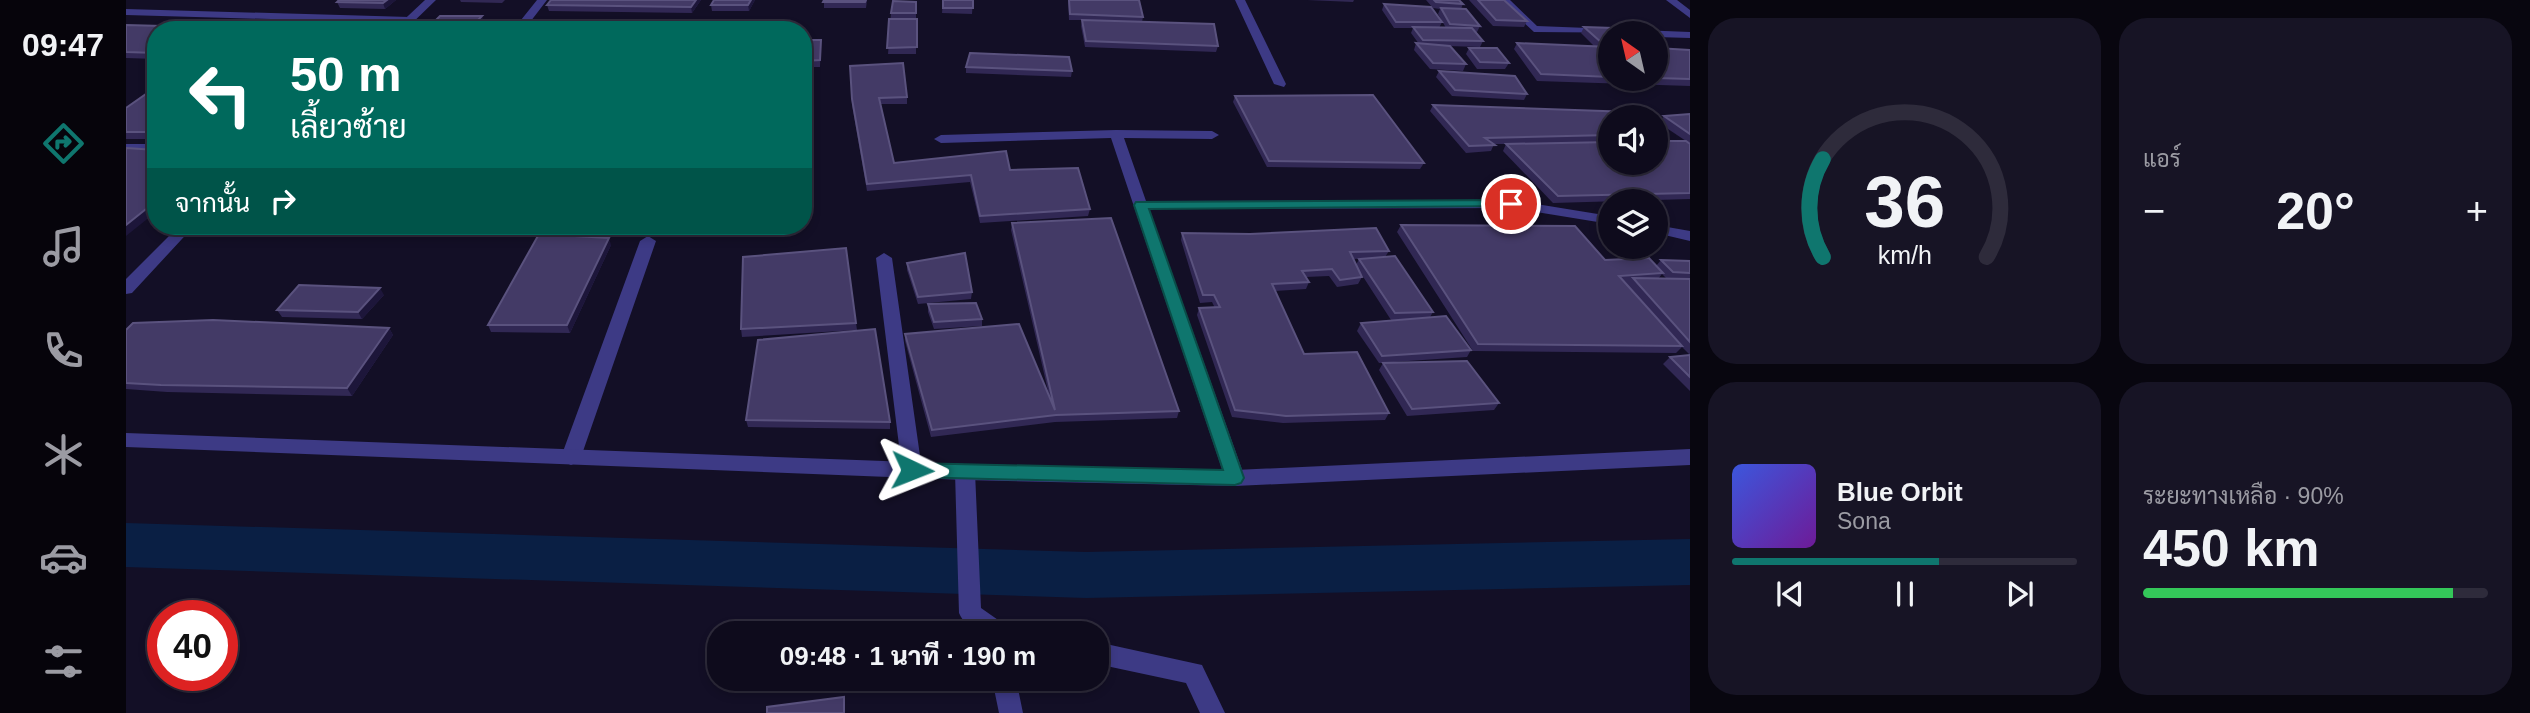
<!DOCTYPE html>
<html lang="th">
<head>
<meta charset="utf-8">
<style>
	:root { --surface:#0e0b1c; --page:#171425; --text:#f1f3f6; --muted:#9b9ba3; --line:#2e2b3b; --accent:#0f766e }
	body { margin:0; font-family:Arial,Sarabun,sans-serif; background:var(--page); color:var(--text); height:100vh; display:flex; flex-direction:column; font-size:26px; white-space:nowrap }
	* { box-sizing:border-box; margin:0 }
	p { font-size:23px; color:var(--muted) }
	.icon { flex:none; width:38px; height:38px; fill:none; stroke:currentColor; stroke-width:2; stroke-linecap:round; stroke-linejoin:round }
	.map { position:relative; flex:1; overflow:hidden }
	.drawer { display:flex; flex-direction:column; gap:18px; padding:18px; background:#08060f; width:840px }
	.drawer>* { flex:none }
	.hud { position:absolute; left:21px; top:21px; width:665px; height:214px; border-radius:28px; box-shadow:0 4px 10px #0003,0 0 0 2px var(--line); background:#00695c; color:#fff; overflow:hidden }
	.needle { width:46px; rotate:326deg }
	.buttons { position:absolute; left:1472px; top:21px; display:grid; gap:14px }
	.buttons a { display:grid; place-items:center; width:70px; height:70px; border-radius:50%; background:var(--surface); box-shadow:0 4px 10px #0003,0 0 0 2px var(--line); font-size:35px }
	.speed { position:absolute; left:21px; top:600px; display:flex; gap:14px; font-size:35px; font-weight:700; text-align:center }
	.speed>* { display:grid; place-content:center; width:91px; height:91px; border-radius:50%; background:var(--surface); box-shadow:0 4px 10px #0003,0 0 0 2px var(--line); line-height:1 }
	.speed .limit { border:10px solid #d22; background:#fff; color:#111 }
	.pin { position:absolute; display:grid; place-items:center; width:60px; height:60px; color:#fff; margin:-30px; border:4px solid #fff; border-radius:50%; box-shadow:0 2px 7px #0007 }
	.me { position:absolute; width:77px; margin:-38px; rotate:92deg; stroke-linejoin:round; filter:drop-shadow(0 0 5px #0008) }
	.turn { display:flex; align-items:center; gap:24px; height:147px; padding:0 28px; font-size:32px }
	.turn .icon { width:91px; height:91px; stroke-width:2.5 }
	.turn b { display:block; font-size:49px; line-height:60px }
	.then { display:flex; align-items:center; height:66px; padding:0 28px; background:#0003; gap:14px; font-size:26px }
	.big { font-size:52px; font-weight:800; line-height:1.1 }
	.drawer .card { flex:1; display:flex; flex-direction:column; justify-content:center; gap:10px; min-width:0; padding:0 24px; border-radius:28px; background:var(--page) }
	.drawer .dial { align-items:center; gap:0 }
	.dial svg { height:182px; overflow:visible; fill:none; stroke:var(--line); stroke-width:7; stroke-linecap:round; text-anchor:middle }
	.dial text { fill:var(--text); stroke:none }
	.song { display:flex; align-items:center; gap:21px }
	.cover { width:84px; height:84px; border-radius:10px; background:linear-gradient(135deg,hsl(230 70% 55%),hsl(280 70% 35%)) }
	.played { height:7px; border-radius:4px; background:linear-gradient(90deg,var(--accent) 60%,var(--line) 60%) }
	.keys { display:flex; justify-content:space-around; direction:ltr }
	.heat { display:flex; justify-content:space-between; align-items:center; font-size:38px; direction:ltr }
	.charge { height:10px; border-radius:5px; background:linear-gradient(90deg,#34c759 90%,var(--line) 0) }
	.drawer .tiles { flex:1; display:grid; gap:18px; grid-template-columns:repeat(2,1fr) }
	.trip { position:absolute; left:581px; top:621px; width:402px; height:70px; border-radius:28px; background:var(--surface); box-shadow:0 4px 10px #0003,0 0 0 2px var(--line); font-weight:800; line-height:70px; text-align:center }
	main { display:flex; flex:1; min-height:0 }
	.menu { display:flex; flex-direction:column; width:126px; justify-content:space-around; align-items:center; background:#06040b; color:var(--muted) }
	.menu .icon { width:49px; height:49px }
	.menu .current { color:var(--accent) }
	.menu b { font-size:32px; color:var(--text) }
	.map>svg:first-child { display:block }
	.lines { fill:none; stroke-linecap:round; stroke-linejoin:round }
	.canal { fill:#0a1f44; fill-rule:evenodd }
	.service { fill:#3d3a85; fill-rule:evenodd }
	.minor { fill:#3d3a85; fill-rule:evenodd }
	.tertiary { fill:#3d3a85; fill-rule:evenodd }
	.wall { fill:#312854; fill-rule:evenodd }
	.shaded-wall { fill:#1d163a }
	.building { fill:#433a66; stroke:#5a527e; stroke-width:2 }
	.route { fill:#0f766e; stroke:#0a4d48; stroke-width:2 }
</style>
</head>
<body>
<main>
<nav class="menu">
<b>09:47</b>
<svg class="icon current" aria-label="directions" viewBox="0 0 24 24"><path d="M12 3l9 9-9 9-9-9zM9 14v-3h6M13 9l2 2-2 2"/></svg>
<svg class="icon" aria-label="music" viewBox="0 0 24 24"><path d="M9 18V5l10-2v13"/><circle cx="6" cy="18" r="3"/><circle cx="16" cy="16" r="3"/></svg>
<svg class="icon" aria-label="phone" viewBox="0 0 24 24"><path d="M5 4h4l2 5-3 2q2 4 5 5l2-3 5 2v4C11 20 4 13 5 4z"/></svg>
<svg class="icon" aria-label="climate" viewBox="0 0 24 24"><path d="M12 3v18M4 7l16 10M4 17L20 7"/></svg>
<svg class="icon" aria-label="car" viewBox="0 0 24 24"><path d="M5 17H2v-5l4-1 3-4h7l3 4 3 1v5h-3M9 17h6M6 11h13"/><circle cx="7" cy="17" r="2"/><circle cx="17" cy="17" r="2"/></svg>
<svg class="icon" aria-label="filters" viewBox="0 0 24 24"><path d="M4 7h16M4 17h16"/><circle cx="9" cy="7" r="2"/><circle cx="15" cy="17" r="2"/></svg>
</nav>
<div class="map">
<svg width="1564" height="713" viewBox="0 0 1564 713">
	<rect width="100%" height="100%" fill="#130f26"/>
	<g class="lines">
		<path class="canal" d="M0,523L960,552L1564,539V585L960,598L0,567Z"/>
		<path class="service" d="M1109,0H1119L1160,84L1158,87L1148,84Z
			M1373,0H1384L1411,26L1564,32V38L1530,37V33L1408,32Z
			M1540,0H1551L1564,10V18Z
			M0,9L284,17L289,20L284,23L0,15Z
			M990,130L1086,131L1093,135L1086,139L998,138L1020,201L1385,200L1484,216V224L1385,208L1023,209L1119,478L1116,484L1109,486L1102,484L1099,478L985,138L815,143L808,139L815,135Z
			M0,144H30V152H0Z
			M1530,225L1564,231V241L1530,233Z
			M522,236L530,241L455,457L452,462L445,465L438,462L435,457L514,241Z"/>
		<path class="minor" d="M299,0H310L279,30H267Z
			M411,0H421L398,30H387Z
			M53,226H68L6,293L0,294V279Z
			M758,253L766,258L796,470L793,476L786,478L779,476L776,470L750,258Z
			M839,464L846,466L849,472L855,608L875,622L887,626L890,634C868,634 844,637 833,613L829,472L832,466Z
			M971,642L1076,665L1099,713H1074L1060,683L971,664Z
			M866,679H890L897,713H873Z"/>
		<path class="tertiary" d="M0,433L839,464L1109,470L1564,449V465L1109,486L839,480L0,447Z"/>
	</g>
	<path class="wall" d="M213,0H270L259,9L214,8L211,2Z
		M334,0H379L376,3L335,2Z
		M425,0H575L566,13L423,11L421,5Z
		M629,0L623,11H586L585,5Z
		M698,0H741L740,8H698Z
		M817,0H847L846,14L816,13Z
		M942,0H1013L1017,17L1016,22L1092,46L1090,52L959,47L955,26L956,20H943Z
		M1181,0H1228L1227,2Z
		M1300,0H1333L1337,4L1335,9L1354,26L1351,32H1350L1357,41L1354,47L1321,46L1340,64L1337,71L1304,69L1288,50L1290,43L1293,44L1285,33L1287,28H1268L1256,10L1258,4L1316,22L1313,28H1320L1312,14L1314,9L1307,8Z
		M1343,0H1378L1401,21L1398,27L1367,26Z
		M790,2V54H762L765,13Z
		M0,25L30,30V59L0,58Z
		M1458,27L1484,33V79H1530V39L1534,43L1531,48L1564,50V86L1411,81L1388,49L1391,43L1468,46L1455,33Z
		M677,40H695L694,67H677Z
		M1343,48L1383,63L1379,69H1351L1340,54Z
		M724,66L781,97V104H754L768,163L884,170L964,209L962,216L854,223L844,182L741,191L726,105Z
		M840,67L946,71L945,77L840,73Z
		M1313,71L1401,94L1398,100L1326,96L1310,77Z
		M30,87V139H0V108Z
		M1109,96L1298,163L1294,169L1141,167L1107,102Z
		M1307,105L1484,117V142L1560,141L1533,123L1538,116L1564,114V199L1427,203L1377,151L1380,144H1368L1365,151L1340,153L1304,111Z
		M886,223L1053,411L1051,418L929,422L805,437L779,341V334L923,395L885,230Z
		M1275,225L1479,260L1530,266L1535,260L1564,261V391L1537,364L1544,357L1564,355L1556,347L1550,353L1347,351L1271,232ZM1536,274L1541,279H1532Z
		M283,226H356L351,234L284,237L281,230Z
		M501,226H539L536,235H503L501,228Z
		M1056,233L1263,251L1259,257L1307,312L1304,317L1345,350L1341,357L1253,363L1231,331L1235,323L1265,320L1234,272L1236,277L1232,284L1211,287L1203,276L1180,277L1183,282L1180,289L1149,291L1178,354L1263,413L1259,420L1157,423L1106,417L1071,315L1073,308H1089L1086,302L1074,303L1055,240ZM1245,258L1233,259L1230,265L1228,259Z
		M485,245L444,333L365,332L362,325Z
		M781,263L846,292L845,299L792,304L781,270Z
		M258,295L236,319L156,317L151,310Z
		M802,304L856,319V326L808,329L802,312Z
		M730,323L731,330L616,337L615,329Z
		M263,328L267,335L226,396L41,392L0,389V330Z
		M1257,363L1373,403L1368,410L1281,416L1253,370Z
		M620,420L764,422V429L622,427Z"/>
	<path class="shaded-wall" d="M261,0H270L259,9L257,3Z
		M570,0H575L566,13L565,7Z
		M625,0H629L623,11L622,5Z
		M356,16L358,22L351,30H342Z
		M30,201V212L0,236V225Z
		M349,226H356L351,234L348,227Z
		M535,226H539L536,235L534,228Z
		M483,238L485,245L444,333L441,325Z
		M254,288L258,295L236,319L232,312Z
		M263,328L267,335L226,396L221,388Z"/>
	<path class="building" d="M213,0H261L257,3L211,2Z
		M425,0H570L565,7L421,5Z
		M588,0H625L622,5H585Z
		M698,0H740L739,2H697Z
		M817,0H847V8H817Z
		M943,0H1013L1017,17L944,14Z
		M1308,0H1333L1337,4L1310,2Z
		M1352,0H1378L1401,21L1370,20Z
		M767,1L790,2V13H765Z
		M1258,4L1305,7L1316,22H1270Z
		M1315,8L1340,9L1354,26L1324,24Z
		M314,16H356L342,30H300Z
		M763,19H791V47L761,48Z
		M956,20L1088,24L1092,46L960,41Z
		M0,25L188,30H30V53L0,52Z
		M406,26L559,30H403Z
		M1287,27L1346,28L1357,41L1297,40Z
		M1458,27L1518,29L1523,33H1484V43H1476Z
		M677,40H695L694,60L677,61Z
		M1290,43L1324,46L1340,64L1307,63Z
		M1391,43L1484,47V77L1415,74Z
		M1343,48H1371L1383,63L1354,62Z
		M1530,48L1564,50V79L1530,78Z
		M844,53L943,57L946,71L840,67Z
		M777,63L781,97L753,98L768,163L880,151L884,170L952,168L964,209L854,216L845,175L741,184L726,99L724,66Z
		M1313,71L1389,76L1401,94L1329,90Z
		M30,87V132H0V108Z
		M1247,95L1298,163L1143,161L1109,96Z
		M1307,105L1506,112L1512,117H1484V135L1359,138L1369,145L1343,146Z
		M1564,114V134L1538,116Z
		M1530,141H1560L1564,144V193L1432,196L1380,144L1484,142V163H1530Z
		M0,148L30,150V201L0,225Z
		M985,218L1053,411L930,415L806,430L779,334L893,324L929,410L886,223Z
		M1275,225L1449,226L1479,260L1523,258L1537,273L1493,276L1556,346L1352,344Z
		M283,226H349L348,227L281,230Z
		M501,226H535L534,228H501Z
		M1250,228L1263,251L1224,252L1236,277L1214,280L1206,269L1176,271L1183,282L1146,284L1178,354L1231,352L1263,413L1160,416L1109,410L1073,308L1094,307L1088,295H1077L1056,233L1124,234Z
		M413,234L483,238L441,325H362Z
		M720,248L730,323L615,329L617,257Z
		M839,253L846,292L792,297L781,263Z
		M1269,256L1307,312L1269,313L1233,259Z
		M1535,260L1564,261V273L1547,272Z
		M1507,278L1564,279V342Z
		M173,285L254,288L232,312L151,310Z
		M850,303L856,319L808,322L802,304Z
		M1320,316L1345,350L1256,356L1235,323Z
		M87,320L263,328L221,388L35,385L0,383V330L7,323Z
		M749,329L764,422L620,420L632,340Z
		M1564,355V377L1544,357Z
		M1341,361L1373,403L1286,409L1257,363Z
		M718,697V713H641V707Z"/>
	<path class="route" d="M1385,200L1390,201V206L1023,209L1118,478L1115,483L1109,485L786,477L780,475L777,470L780,465L786,463L1097,470L1008,205L1010,202Z"/>
</svg>
<div class="buttons">
<a><svg class="needle" viewBox="-14 -14 28 28"><path d="M0-13l5 13h-10z" fill="#e53935"/><path d="M0 13l5-13h-10z" fill="#9b9ba3"/></svg></a>
<a><svg class="icon" aria-label="sound" viewBox="0 0 24 24"><path d="M4 9h4l5-4v14l-5-4H4zM17 9q2 3 0 6"/></svg></a>
<a><svg class="icon" aria-label="layers" viewBox="0 0 24 24"><path d="M12 4l9 5-9 5-9-5zM3 14l9 5 9-5"/></svg></a>
</div>
<div class="speed"><div class="limit">40</div></div>
<div class="pin" style="left:1385px;top:204px;background:#d93025"><svg class="icon" aria-label="arrive" viewBox="0 0 24 24"><path d="M6 21V4h12l-3 4 3 4H6"/></svg></div>
<svg class="me" style="left:786px;top:470px" viewBox="-20 -20 40 40"><path d="M0-17L14 15 0 8-14 15z" fill="#0f766e" stroke="#fff" stroke-width="4"/></svg>
<div class="trip">09:48 · 1 นาที · 190 m</div>
<div class="hud">
<div class="turn"><svg class="icon" aria-label="left" viewBox="0 0 24 24"><path d="M17 20v-9H6M10 6l-5 5 5 5"/></svg><div><b>50 m</b>เลี้ยวซ้าย</div></div>
<div class="then">จากนั้น<svg class="icon" aria-label="right" viewBox="0 0 24 24"><path d="M7 20v-9h11M14 6l5 5-5 5"/></svg></div>
</div>
</div>
<section class="drawer">
<div class="tiles">
<div class="card dial"><svg viewBox="0 0 100 80">
<path d="M14 69A42 42 0 1 1 86 69"/>
<path d="M14 69A42 42 0 0 1 14 26" stroke="#0f766e"/>
<text x="50" y="56" font-size="32" font-weight="700">36</text>
<text x="50" y="72" font-size="11">km/h</text>
</svg></div>
<div class="card"><p>แอร์</p>
<div class="heat"><a>−</a><b class="big">20°</b><a>+</a></div>
</div>
<div class="card">
<div class="song"><i class="cover"></i><div><b>Blue Orbit</b><p>Sona</p></div></div>
<div class="played"></div>
<div class="keys"><svg class="icon" aria-label="previous" viewBox="0 0 24 24"><path d="M18 5L8 12l10 7zM5 5v14"/></svg><svg class="icon" aria-label="pause" viewBox="0 0 24 24"><path d="M8 5v14M16 5v14"/></svg><svg class="icon" aria-label="next" viewBox="0 0 24 24"><path d="M6 5l10 7-10 7zM19 5v14"/></svg></div>
</div>
<div class="card"><p>ระยะทางเหลือ · 90%</p><b class="big">450 km</b><div class="charge"></div></div>
</div>
</section>
</main>
</body>
</html>
